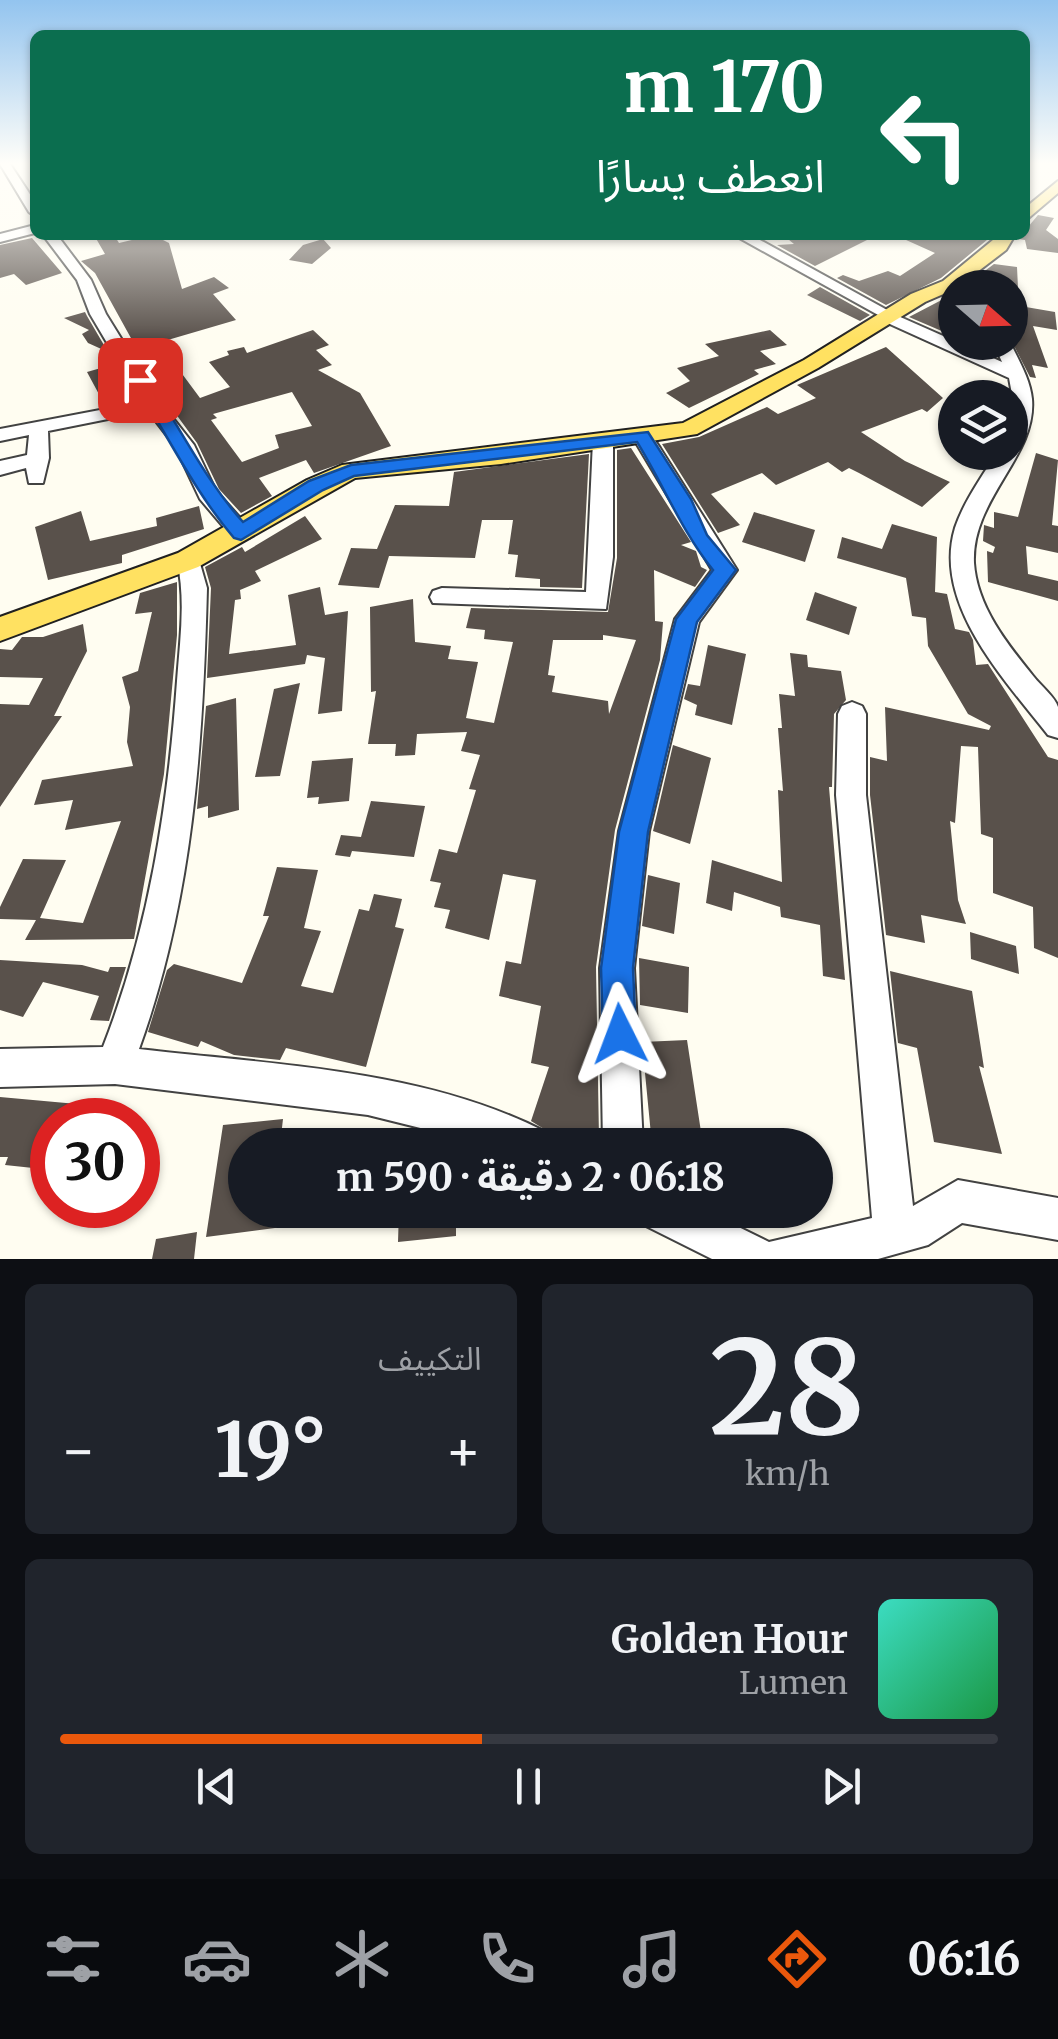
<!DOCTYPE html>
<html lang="ar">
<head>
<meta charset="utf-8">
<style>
	:root { --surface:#171b24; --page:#20242c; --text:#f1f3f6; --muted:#9ea1a6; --line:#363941; --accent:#ea580c }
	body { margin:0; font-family:Merriweather,"Noto Sans Arabic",serif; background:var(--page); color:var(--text); direction:rtl; height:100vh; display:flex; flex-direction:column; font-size:38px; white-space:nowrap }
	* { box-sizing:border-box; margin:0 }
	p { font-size:32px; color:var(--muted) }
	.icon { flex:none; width:55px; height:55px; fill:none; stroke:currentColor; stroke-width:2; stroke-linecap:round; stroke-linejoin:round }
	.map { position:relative; height:1259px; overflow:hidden; direction:ltr }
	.panel { display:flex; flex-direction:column; gap:25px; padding:25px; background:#0d0f14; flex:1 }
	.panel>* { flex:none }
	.guide { position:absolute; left:30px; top:30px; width:1000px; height:210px; border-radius:15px; box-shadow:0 2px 8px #0004; direction:rtl; background:#0b6e4f; color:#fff; overflow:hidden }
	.needle { width:65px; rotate:110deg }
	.fabs { position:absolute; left:938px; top:270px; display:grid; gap:20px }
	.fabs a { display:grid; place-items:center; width:90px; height:90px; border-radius:50%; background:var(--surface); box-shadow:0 2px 8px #0004; font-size:50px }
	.speed { position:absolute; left:30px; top:1098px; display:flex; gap:20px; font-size:50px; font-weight:700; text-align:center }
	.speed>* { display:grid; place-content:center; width:130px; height:130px; border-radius:50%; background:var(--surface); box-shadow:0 2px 8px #0004; line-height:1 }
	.speed .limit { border:15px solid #d22; background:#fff; color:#111 }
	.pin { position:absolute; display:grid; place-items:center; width:85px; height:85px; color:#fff; margin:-42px; border-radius:20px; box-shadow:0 5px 15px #0006 }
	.me { position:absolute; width:110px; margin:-55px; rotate:357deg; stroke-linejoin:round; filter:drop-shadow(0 0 8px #0008) }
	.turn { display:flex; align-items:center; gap:35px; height:210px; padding:0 40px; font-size:45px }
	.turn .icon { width:130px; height:130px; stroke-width:2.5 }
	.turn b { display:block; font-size:70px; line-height:85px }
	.big { font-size:75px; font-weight:700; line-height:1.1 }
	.panel .widget { flex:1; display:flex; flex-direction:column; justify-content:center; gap:15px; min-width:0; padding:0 35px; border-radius:15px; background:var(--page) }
	.panel .dial { align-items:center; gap:0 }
	.dial b { font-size:130px; line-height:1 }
	.song { display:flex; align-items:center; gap:30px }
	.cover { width:120px; height:120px; border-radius:15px; background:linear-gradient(135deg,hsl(170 70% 55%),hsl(140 70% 35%)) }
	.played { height:10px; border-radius:5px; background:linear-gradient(90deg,var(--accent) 45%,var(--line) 45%) }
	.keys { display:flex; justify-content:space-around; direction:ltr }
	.heat { display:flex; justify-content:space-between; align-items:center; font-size:55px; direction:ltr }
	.panel .tiles { flex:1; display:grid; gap:25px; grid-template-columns:1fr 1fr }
	.widget:last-child { grid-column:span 2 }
	.trip { position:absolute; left:228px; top:1128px; width:605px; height:100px; border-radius:50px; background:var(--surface); box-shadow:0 2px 8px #0004; font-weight:700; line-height:100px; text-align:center; direction:rtl }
	.dock { display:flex; height:160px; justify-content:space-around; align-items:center; background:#090b0e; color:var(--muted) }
	.dock .icon { width:70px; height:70px }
	.dock .current { color:var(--accent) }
	.dock b { font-size:45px; color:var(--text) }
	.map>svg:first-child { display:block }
	.building { fill:#59514b; fill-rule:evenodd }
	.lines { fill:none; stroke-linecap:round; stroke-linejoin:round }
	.minor-casing { stroke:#424242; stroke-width:4 }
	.major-casing { stroke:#202020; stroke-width:4 }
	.minor { fill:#fff; fill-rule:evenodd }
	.major { fill:#ffe161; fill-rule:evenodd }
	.route { fill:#1a73e8; stroke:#114b97; stroke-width:2.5 }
</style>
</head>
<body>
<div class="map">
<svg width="1058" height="1259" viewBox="0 0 1058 1259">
	<rect width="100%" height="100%" fill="#fffdf1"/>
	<path class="building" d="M1038,215L1054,218L1046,230L1058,239V253L1027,249L1025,240L1018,239Z
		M94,235H114L119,243L153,235L169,243L182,289L214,277L229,288L213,294L236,320L137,349L95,273L81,261L105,254Z
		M783,235H877L815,266L777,245L794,244Z
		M895,235H993L941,278L886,305L837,278L843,275L859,281L888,271L900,276L935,253Z
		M32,238L62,273L26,285L14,274L0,278V245Z
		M323,239L331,248L312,264L289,260L303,245Z
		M994,264L1017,267L1018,288H992V280L984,278L982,273Z
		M820,287L870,315L860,321L807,295Z
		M955,293V333L951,335L909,317Z
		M1020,306L1055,312L1057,330L1033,326L1048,368L1032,365L1036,378L1030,377L1010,338V315Z
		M85,312L87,316L108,352L88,343L82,334L89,330L64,318Z
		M313,330L329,345L316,350L332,365L318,370L360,393L391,446L314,473L306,460L259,478L272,496L241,513L219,489L197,443L154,384L177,367L200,398L230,387L209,362L229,355L227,351L244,347L247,353ZM292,392L312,426L275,435L279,448L242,462L211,420L217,418L213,414Z
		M770,330L787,345L760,351L776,364L754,370L759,374L689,408L666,393L690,381L677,368L719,356L705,344Z
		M886,347L943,398L927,412L922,409L861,432L905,461L950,482L922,507L859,473L849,468L842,472L828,462L776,485L762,473L711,494L740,525L718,533L662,444L699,437L767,407L778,414L816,398L797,385Z
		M115,364L129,389L101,398L87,372Z
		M631,448L691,542L681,545L696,551L701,567L707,570L695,587L654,570L655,621L663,622L660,660L615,830L596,967L599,1138L582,1129L577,1145H570L531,1121L549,1067L531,1063L541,1006L499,996L506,961L521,964L536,880L503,874L489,940L445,928L450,910L434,907L441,883L430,881L439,849L457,853L476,790L469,789L480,755L461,751L467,732L417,734L415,755L395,756L396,744H368L376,691L371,692L370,607L413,599L415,642L451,646L448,659L478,662L466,718L494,723L513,642L484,639L485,630L466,628L471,608L608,612L617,558V450ZM603,635L636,640L609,714L608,701L552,692L555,676L548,675L553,640H603Z
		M1036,453L1058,460L1052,525L1058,526V553L1026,546L1028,574L1058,581V601L988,582L987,551L993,553L995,547L983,541L984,525L994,528V512L1018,517Z
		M589,454L582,588L540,587V579L515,577L518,555L508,554L513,520H482L475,558L389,556L379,588L338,585L351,548L377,549L395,505L449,506L454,472Z
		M199,506L204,529L122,555V563L48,580L35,527L81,511L90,541L157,526L156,518Z
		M754,512L815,530L805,562L742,542Z
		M305,516L322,539L255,571L261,581L240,590L241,599L235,600L229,654L296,645L288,595L320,587L325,615L348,611L342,711L318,714L325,658L307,655L305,664L207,678L211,588L205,567L242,547L245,552Z
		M892,524L937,537L935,592L947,594L955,629L969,632L973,640L976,665L988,664L1048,757L1058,760V958L1034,948L1033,907L993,893V838L981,834L978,747L961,746L955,823L950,821L958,900L966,924L921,915L925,943L886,935L870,795V757L887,761L885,707L989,730L991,726L968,714L928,646L926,618L912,616L906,578L837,558L842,537L882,549Z
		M177,582V635L164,774L134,939L25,940L36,920L0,919V907L23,859L66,860L40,918L83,923L121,821L65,830L73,800L34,805L42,780L133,766L127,742L130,707L122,677L138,671L152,612L135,614L140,593Z
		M815,592L857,607L849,635L806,620Z
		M83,624L87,651L54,716H62L0,807V704L29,705L43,678L0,677V649L12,650L22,637H43Z
		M708,645L746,654L732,725L695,715L697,705L684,699L688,684L700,686Z
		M790,653L807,655L808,667L841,671L846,700L834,714L832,787H829L845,980L823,976L820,925L781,917L780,907L734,892L732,911L706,903L712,860L782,882L778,790L783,791L778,728H782L779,694L795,696Z
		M300,683L280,776L255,777L274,689Z
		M236,698L239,810L208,818V806L197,809L206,706Z
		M673,745L711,758L690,844L653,831Z
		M353,758L349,801L318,804L319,797L307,798L312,761Z
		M371,801L425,806L414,857L352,851L350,857L335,855L341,835L361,837Z
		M277,867L318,870L304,928L321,931L301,986L333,993L359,909L369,911L374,894L402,899L395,927L404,929L366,1067L286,1048L280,1060L234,1055L201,1041L198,1047L148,1032L167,970L174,964L242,983L269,916H263Z
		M648,875L680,883L674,934L642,926Z
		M970,932L1016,946L1019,974L971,959Z
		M639,958L689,967L688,1013L640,1005Z
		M0,960L82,965L108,972L110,967H126L109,1021L90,1020L99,996L43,982L23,1017L0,1010Z
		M890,971L972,991L984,1068L979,1066L1002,1154L934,1142L917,1048L898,1043Z
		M687,1040L703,1145H652L642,1042Z
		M0,1097L99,1106L93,1120H52V1170L5,1165L8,1157H0Z
		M283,1119L280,1145H245V1210H343V1219L206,1237L223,1125Z
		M399,1210H456V1236L398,1242Z
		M197,1232L194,1259H152L156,1239Z"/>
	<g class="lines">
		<defs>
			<path id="minor" d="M0,164H10L35,202V216L29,212Z
				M35,225V233L0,242V234Z
				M43,235H57L91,280L106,314L161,403L194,445L216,491L249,528L252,533L249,538H233L200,499L175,446L148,411L48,431L49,458L43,483H29L26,468L0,475V461L27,455L29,435L0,441V429L142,402L90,314L77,280Z
				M734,235H751L898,316L1002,362L993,342H1010C1019,361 1030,379 1032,399C1037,456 971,499 974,563C977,607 1008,645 1034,677C1041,686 1055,697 1058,707C1058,716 1058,729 1058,738L1048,735C1005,680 932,604 955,528C964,501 982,477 997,452H1010L1014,405L1009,378L881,320L880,316Z
				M971,266L978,270L982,288H967L964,270Z
				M642,430L649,432L660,448L737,570L699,622L649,831L634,968L643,1145H603L600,968L619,831L675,619L712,570L632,436Z
				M603,435L613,441V557L606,609L433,603L430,597L433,591L442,588L586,592L593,441Z
				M188,552L199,560L207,588C203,745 193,900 139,1049C274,1065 421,1069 544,1131L550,1145H489L368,1115L115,1084L0,1087V1049L103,1047C149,929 168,807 177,681C180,640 186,600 177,560Z
				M852,702L862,706L866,714V795L913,1206L958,1180L1058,1198V1240L962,1223L928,1245L878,1259H712L644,1225L638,1210H704L769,1242L872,1218L836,795L838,714L842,706Z"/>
			<path id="major" d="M1058,181V193L1025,221V208Z
				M999,235H1015L1006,250L955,289L925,302L818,368L697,434L501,464L355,478L198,567L0,641V617L178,553L307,480L342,465L683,423L804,360L911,294L943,281Z"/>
		</defs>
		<use href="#minor" class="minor-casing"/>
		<use href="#major" class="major-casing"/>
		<use href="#minor" class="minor"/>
		<use href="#major" class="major"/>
	</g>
	<linearGradient id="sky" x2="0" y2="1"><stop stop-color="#93c4ef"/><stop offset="0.48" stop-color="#fffef9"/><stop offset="1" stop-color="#fffef9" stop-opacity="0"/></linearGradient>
	<rect width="1058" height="340" fill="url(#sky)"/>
	<path class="route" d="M134,376H145C179,424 204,479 243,522L309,481L351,465L648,432L691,499L707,535L736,570L697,622L648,832L633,968L636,1034L632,1046L620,1050L608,1046L603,1034L601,968L619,832L676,619L713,570C682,532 663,484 637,442L354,476L323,490L241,540L234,538C193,490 167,433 132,380Z"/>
</svg>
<div class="fabs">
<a><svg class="needle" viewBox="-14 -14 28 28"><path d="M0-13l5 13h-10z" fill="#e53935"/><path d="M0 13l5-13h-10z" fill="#9ea1a6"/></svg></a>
<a><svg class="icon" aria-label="layers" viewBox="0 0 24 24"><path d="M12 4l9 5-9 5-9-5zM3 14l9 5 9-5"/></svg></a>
</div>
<div class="speed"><div class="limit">30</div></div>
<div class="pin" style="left:140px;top:380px;background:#d93025"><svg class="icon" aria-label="arrive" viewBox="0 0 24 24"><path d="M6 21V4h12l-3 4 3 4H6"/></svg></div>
<svg class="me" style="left:620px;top:1034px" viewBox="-20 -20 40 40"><path d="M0-17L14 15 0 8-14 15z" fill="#1a73e8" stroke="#fff" stroke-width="4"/></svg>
<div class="trip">06:18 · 2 دقيقة · 590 m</div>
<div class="guide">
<div class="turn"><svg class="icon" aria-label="left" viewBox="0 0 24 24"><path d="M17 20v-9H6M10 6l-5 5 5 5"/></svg><div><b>170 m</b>انعطف يسارًا</div></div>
</div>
</div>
<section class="panel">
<div class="tiles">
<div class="widget dial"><b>28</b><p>km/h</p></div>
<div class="widget"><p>التكييف</p>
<div class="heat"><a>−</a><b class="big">19°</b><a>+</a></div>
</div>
<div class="widget">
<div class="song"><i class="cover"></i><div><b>Golden Hour</b><p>Lumen</p></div></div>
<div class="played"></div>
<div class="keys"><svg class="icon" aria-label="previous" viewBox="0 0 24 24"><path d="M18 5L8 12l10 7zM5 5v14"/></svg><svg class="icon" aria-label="pause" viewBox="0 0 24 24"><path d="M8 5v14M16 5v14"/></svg><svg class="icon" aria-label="next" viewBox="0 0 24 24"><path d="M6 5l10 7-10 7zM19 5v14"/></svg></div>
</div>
</div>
</section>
<nav class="dock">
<b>06:16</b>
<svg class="icon current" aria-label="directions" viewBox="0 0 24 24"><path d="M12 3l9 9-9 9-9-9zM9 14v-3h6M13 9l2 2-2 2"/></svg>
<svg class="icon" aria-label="music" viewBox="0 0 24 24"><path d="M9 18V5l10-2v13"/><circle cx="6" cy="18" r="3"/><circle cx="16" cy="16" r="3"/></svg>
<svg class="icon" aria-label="phone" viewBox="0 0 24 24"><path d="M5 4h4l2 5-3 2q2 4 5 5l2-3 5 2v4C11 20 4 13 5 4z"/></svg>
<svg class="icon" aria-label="climate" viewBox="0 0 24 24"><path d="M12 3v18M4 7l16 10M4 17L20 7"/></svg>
<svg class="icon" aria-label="car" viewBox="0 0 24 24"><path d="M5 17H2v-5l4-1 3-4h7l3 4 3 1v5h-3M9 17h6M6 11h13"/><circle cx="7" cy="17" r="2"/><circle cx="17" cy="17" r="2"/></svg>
<svg class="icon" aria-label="filters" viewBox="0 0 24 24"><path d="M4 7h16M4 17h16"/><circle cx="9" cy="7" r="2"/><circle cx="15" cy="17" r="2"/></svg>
</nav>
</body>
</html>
